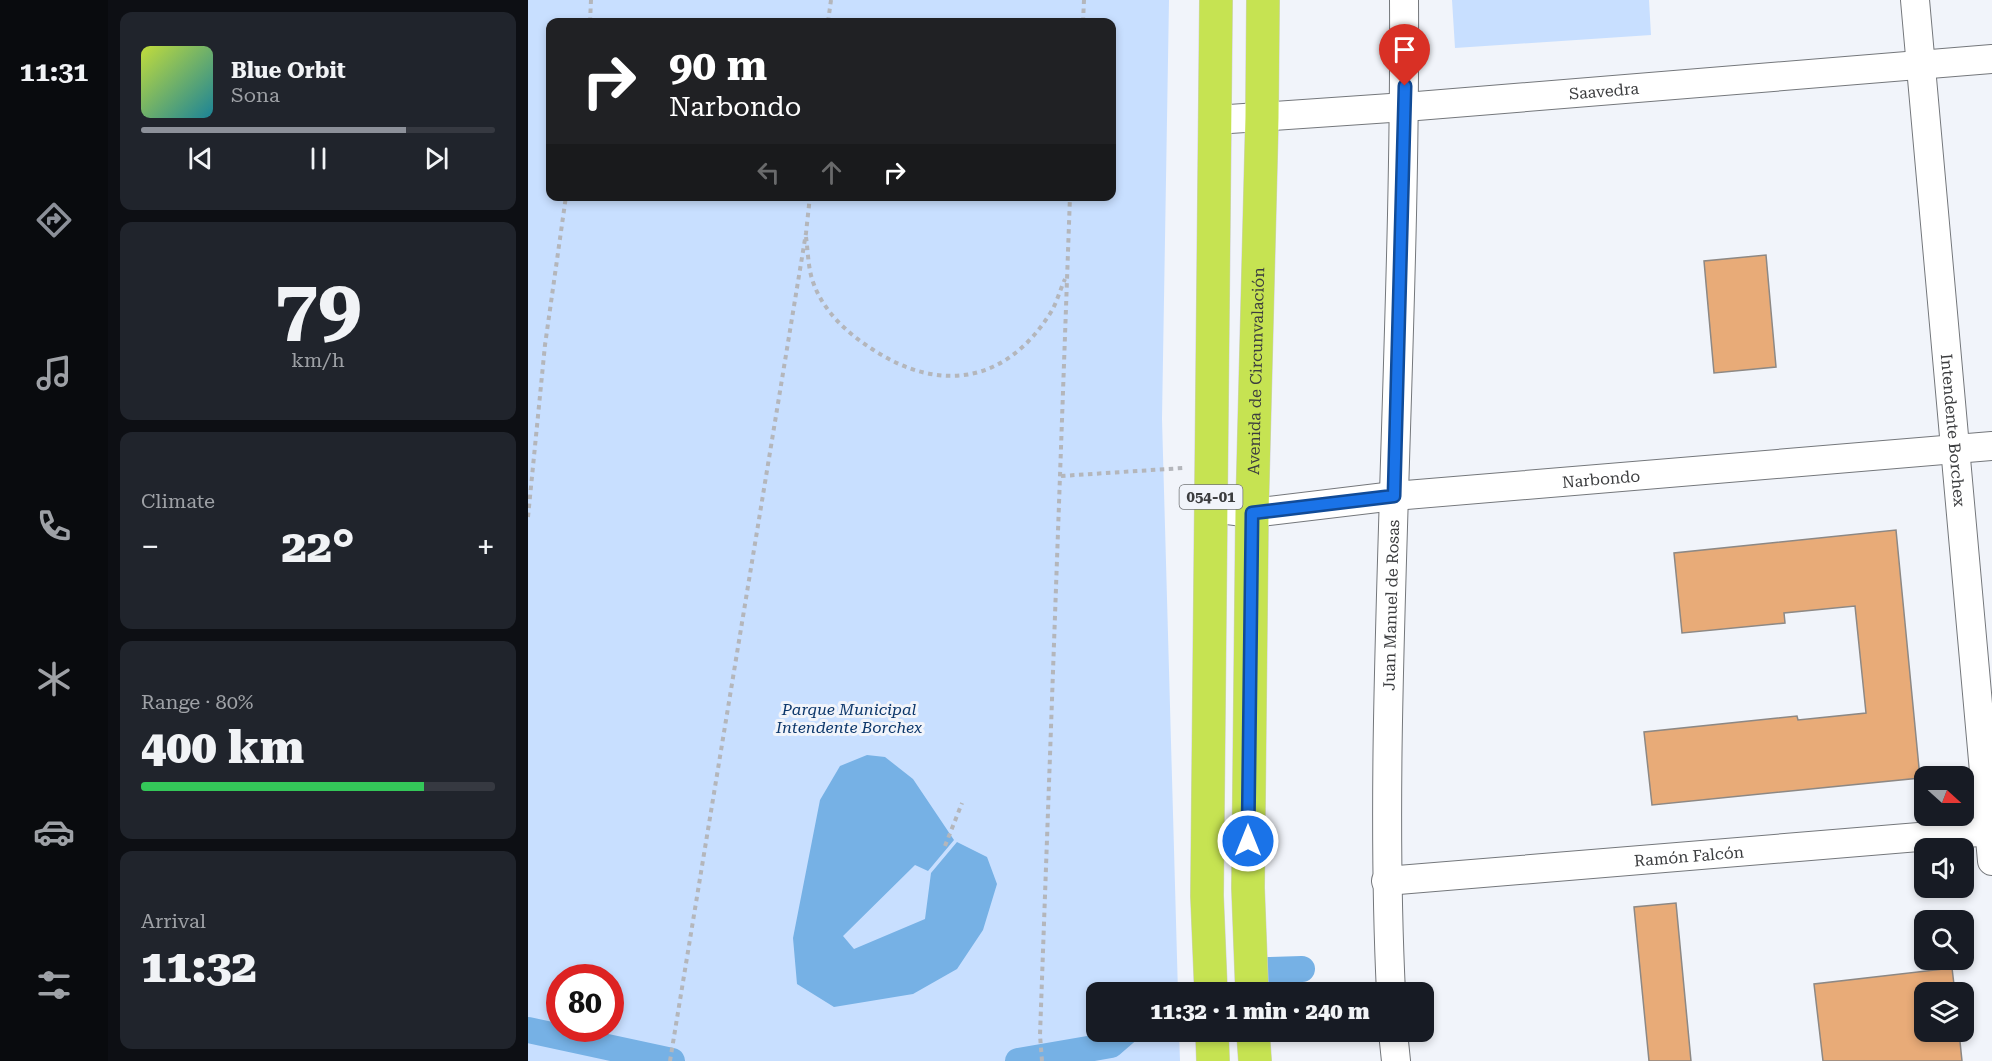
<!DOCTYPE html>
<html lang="en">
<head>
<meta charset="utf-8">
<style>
	:root { --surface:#171b24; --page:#20242c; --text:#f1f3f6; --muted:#9ea1a6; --line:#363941; --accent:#8c9099 }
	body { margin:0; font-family:"Roboto Serif",serif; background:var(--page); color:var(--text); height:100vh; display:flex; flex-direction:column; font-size:22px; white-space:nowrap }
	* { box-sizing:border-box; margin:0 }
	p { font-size:20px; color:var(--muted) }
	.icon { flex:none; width:33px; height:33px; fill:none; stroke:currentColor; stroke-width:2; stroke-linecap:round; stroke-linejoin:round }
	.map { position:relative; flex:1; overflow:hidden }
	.side { display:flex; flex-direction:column; gap:12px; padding:12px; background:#0d0f14; width:420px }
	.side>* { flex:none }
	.banner { position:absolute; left:18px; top:18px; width:570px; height:183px; border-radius:12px; box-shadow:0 3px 9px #0003; background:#202124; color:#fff; overflow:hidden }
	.needle { width:39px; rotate:111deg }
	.tools { position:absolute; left:1386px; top:766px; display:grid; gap:12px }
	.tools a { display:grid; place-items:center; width:60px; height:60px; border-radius:12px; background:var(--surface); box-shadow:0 3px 9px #0003; font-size:30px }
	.speed { position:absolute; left:18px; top:964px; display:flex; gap:12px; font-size:30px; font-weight:700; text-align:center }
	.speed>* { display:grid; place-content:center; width:78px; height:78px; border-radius:50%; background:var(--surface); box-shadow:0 3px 9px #0003; line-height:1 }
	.speed .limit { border:9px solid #d22; background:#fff; color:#111 }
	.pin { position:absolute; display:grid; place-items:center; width:51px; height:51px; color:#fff; margin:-62px -26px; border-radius:50% 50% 50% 0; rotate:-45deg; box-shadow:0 0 6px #0007 }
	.pin .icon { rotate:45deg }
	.me { position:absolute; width:66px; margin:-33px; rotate:0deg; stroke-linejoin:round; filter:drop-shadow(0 0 4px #0008) }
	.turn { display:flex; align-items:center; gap:21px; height:126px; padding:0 24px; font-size:27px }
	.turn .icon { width:78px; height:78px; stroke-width:2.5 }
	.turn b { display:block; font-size:42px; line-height:51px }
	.lanes { display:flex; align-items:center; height:57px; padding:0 24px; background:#0003; justify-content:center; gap:30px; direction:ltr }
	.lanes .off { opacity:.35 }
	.big { font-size:45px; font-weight:800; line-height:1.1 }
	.side .card { flex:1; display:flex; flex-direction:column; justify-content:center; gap:9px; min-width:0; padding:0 21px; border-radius:12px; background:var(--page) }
	.side .dial { align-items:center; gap:0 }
	.dial b { font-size:78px; line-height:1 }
	.song { display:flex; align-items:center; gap:18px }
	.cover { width:72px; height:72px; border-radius:9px; background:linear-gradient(135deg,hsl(70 70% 55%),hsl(190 70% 35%)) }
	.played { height:6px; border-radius:3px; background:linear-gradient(90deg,var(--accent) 75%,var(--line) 75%) }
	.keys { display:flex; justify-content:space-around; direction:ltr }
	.heat { display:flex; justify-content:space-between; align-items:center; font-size:33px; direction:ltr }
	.charge { height:9px; border-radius:4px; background:linear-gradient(90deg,#34c759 80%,var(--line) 0) }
	.trip { position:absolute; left:558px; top:982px; width:348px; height:60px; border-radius:12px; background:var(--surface); box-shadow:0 3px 9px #0003; font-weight:800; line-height:60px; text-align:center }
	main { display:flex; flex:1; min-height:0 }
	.menu { display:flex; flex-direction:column; width:108px; justify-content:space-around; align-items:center; background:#090b0e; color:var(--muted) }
	.menu .icon { width:42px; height:42px }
	.menu .on { color:var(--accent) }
	.menu b { font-size:27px; color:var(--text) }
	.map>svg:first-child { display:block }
	.green { fill:#c8dfff; fill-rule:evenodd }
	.water { fill:#76b1e5 }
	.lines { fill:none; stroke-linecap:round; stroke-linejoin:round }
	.canal { stroke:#76b1e5; stroke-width:26 }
	.building { fill:#e8ab78; stroke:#8d8884; stroke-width:1.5 }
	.minor-casing { stroke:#74777b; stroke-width:30 }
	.highway-casing { stroke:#d0d0d1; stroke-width:34 }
	.path { stroke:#b4b6bb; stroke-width:4; stroke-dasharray:4.5 4.5; stroke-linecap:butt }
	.minor { stroke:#fff; stroke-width:28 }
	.highway { stroke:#c6e352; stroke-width:33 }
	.route-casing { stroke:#114b97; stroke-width:15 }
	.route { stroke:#1a73e8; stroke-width:10 }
	.labels { text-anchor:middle; stroke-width:6; stroke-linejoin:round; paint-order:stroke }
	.shield { fill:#f1f4fa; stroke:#727477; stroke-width:1.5 }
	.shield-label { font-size:15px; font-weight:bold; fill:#3c3d3f }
	.street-label { font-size:16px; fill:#3c3d3f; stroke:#f1f4fa }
	.park-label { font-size:16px; font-style:italic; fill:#0c376b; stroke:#f1f4fa }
</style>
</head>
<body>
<main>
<nav class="menu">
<b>11:31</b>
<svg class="icon on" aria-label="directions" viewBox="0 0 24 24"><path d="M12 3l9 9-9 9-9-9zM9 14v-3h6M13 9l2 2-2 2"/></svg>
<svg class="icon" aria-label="music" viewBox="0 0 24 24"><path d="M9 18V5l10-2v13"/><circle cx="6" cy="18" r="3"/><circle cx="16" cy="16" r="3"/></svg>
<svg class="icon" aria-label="phone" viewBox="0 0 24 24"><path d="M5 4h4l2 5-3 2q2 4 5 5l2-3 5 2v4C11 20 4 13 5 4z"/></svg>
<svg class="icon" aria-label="climate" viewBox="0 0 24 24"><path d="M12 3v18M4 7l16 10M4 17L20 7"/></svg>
<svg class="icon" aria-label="car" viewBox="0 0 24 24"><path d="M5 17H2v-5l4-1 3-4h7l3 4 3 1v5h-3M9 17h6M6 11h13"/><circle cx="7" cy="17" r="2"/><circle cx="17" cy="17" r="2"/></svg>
<svg class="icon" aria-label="filters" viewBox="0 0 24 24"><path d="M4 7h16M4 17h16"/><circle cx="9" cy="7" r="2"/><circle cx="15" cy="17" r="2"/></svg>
</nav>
<section class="side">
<div class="card">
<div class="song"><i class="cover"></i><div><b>Blue Orbit</b><p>Sona</p></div></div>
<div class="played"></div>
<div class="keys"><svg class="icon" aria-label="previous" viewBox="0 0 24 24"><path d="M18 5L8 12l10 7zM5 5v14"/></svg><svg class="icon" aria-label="pause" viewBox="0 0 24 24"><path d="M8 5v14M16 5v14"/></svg><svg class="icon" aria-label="next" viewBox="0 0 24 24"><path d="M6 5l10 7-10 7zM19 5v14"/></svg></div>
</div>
<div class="card dial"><b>79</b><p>km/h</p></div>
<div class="card"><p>Climate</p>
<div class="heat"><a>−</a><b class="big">22°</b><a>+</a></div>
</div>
<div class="card"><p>Range · 80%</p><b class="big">400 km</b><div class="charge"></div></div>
<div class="card"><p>Arrival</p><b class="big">11:32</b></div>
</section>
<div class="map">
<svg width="1464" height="1061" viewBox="0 0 1464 1061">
	<rect width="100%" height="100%" fill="#f1f4fa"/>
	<path class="green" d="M0,0H641L634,419L650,993H568V1032H651L652,1061H0ZM22,22H584V196H22ZM32,978H82V1029H32Z
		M924,0H1121L1123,35L927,48Z"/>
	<path class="water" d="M339,755L357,757L385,779L426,840L400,871L387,865L315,936L326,949L397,919L403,873L429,842L459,857L469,884L455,930L429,969L385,994L306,1007L269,984L265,938L292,800L312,766Z"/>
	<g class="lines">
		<path class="canal" d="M741,970L774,969
			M0,1030L144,1061
			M490,1061L583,1045L598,1032"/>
	</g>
	<path class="building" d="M1238,255L1248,367L1186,373L1176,261Z
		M1368,530L1392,778L1124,805L1116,732L1269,716L1270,720L1338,713L1327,606L1256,613L1257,623L1154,633L1146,553Z
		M1148,903L1163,1061H1121L1106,907Z
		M1424,968L1427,993H1396V1032H1431L1434,1061H1295L1286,984Z"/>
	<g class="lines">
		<defs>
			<g id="minor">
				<path id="s1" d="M1387,0L1464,861"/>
				<path id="s2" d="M687,120L877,107L1464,59"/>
				<path id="s3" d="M683,508L724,513L866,496L1464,446"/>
				<path id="s4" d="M858,881L1464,831"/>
				<path id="s5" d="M863,993C855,826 861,661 866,494C871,329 877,165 876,0"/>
				<path d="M865,1032L868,1061"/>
			</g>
			<g id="highway">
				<path d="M683,993L679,896L688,0"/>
				<path id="s6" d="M724,993L720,888L724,513L734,117L735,0"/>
				<path d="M684,1032L685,1061"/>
				<path d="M725,1032L727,1061"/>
			</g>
		</defs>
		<use href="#minor" class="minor-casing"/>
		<use href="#highway" class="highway-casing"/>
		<path class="path" d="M62,22L63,0
			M300,22L303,0
			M555,22L556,0
			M278,237C280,251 280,268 285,282C295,311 319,333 344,349C412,394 479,383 523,312C529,302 532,290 537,279
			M533,476L655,468
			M0,517L17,345L38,196
			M417,846L434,803
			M142,1061L278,233L282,196
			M514,1061L512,1035L542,196"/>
		<use href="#minor" class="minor"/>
		<use href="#highway" class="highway"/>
	</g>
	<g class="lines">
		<defs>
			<path id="route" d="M720,841L724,513L866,496L877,86"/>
		</defs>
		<use href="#route" class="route-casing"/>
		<use href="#route" class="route"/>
	</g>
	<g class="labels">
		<rect class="shield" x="651.5" y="485" width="63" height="24" rx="4.5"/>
		<g class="shield-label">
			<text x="683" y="502">054-01</text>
		</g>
		<g class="street-label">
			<text dy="6" stroke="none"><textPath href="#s2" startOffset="390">Saavedra</textPath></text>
			<text dy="6" stroke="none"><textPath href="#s6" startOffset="622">Avenida de Circunvalación</textPath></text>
			<text dy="6" stroke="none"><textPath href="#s1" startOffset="432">Intendente Borchex</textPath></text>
			<text dy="6" stroke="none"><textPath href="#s3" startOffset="392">Narbondo</textPath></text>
			<text dy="6" stroke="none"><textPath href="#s5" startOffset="388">Juan Manuel de Rosas</textPath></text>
			<text dy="6" stroke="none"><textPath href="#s4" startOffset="304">Ramón Falcón</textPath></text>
		</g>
		<g class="park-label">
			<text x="321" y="715">Parque Municipal<tspan x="321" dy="18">Intendente Borchex</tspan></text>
		</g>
	</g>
</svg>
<div class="tools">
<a><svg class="needle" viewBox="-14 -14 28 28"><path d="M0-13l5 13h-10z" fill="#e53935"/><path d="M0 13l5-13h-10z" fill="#9ea1a6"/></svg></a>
<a><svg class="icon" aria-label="sound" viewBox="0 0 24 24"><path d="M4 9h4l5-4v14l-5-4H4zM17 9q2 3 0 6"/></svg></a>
<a><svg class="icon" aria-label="search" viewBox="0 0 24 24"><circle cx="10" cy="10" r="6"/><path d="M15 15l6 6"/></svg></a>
<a><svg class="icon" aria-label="layers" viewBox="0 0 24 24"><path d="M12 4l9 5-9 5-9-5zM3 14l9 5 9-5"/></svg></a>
</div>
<div class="speed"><div class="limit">80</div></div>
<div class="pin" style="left:877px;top:86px;background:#d93025"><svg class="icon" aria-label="arrive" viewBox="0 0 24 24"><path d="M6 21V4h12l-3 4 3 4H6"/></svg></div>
<svg class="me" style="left:720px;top:841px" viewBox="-20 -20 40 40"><circle r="17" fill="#1a73e8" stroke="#fff" stroke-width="3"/><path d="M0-11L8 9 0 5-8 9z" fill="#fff"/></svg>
<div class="trip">11:32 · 1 min · 240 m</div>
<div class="banner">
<div class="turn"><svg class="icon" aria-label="right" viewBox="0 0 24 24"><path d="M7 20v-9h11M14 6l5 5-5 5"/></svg><div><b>90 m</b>Narbondo</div></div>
<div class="lanes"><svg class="icon off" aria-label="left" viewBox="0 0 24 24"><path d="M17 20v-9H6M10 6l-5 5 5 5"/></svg><svg class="icon off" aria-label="ahead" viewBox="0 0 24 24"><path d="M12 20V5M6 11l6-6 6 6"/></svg><svg class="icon" aria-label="right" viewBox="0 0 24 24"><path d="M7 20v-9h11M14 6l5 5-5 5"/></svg></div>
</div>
</div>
</main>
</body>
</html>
